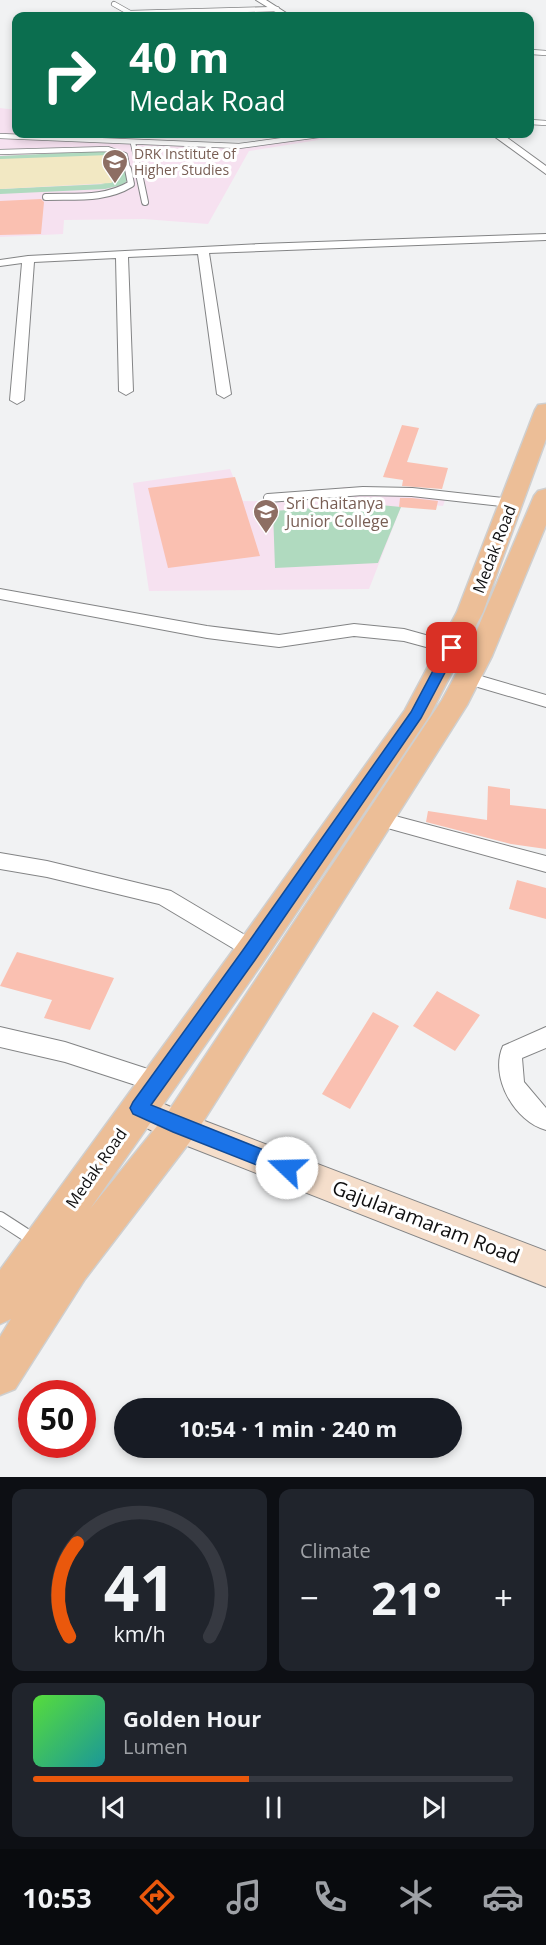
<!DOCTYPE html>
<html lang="en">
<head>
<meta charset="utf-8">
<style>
	:root { --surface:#171b24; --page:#20242c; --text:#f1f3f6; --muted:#9ea1a6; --line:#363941; --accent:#ea580c }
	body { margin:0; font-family:"Open Sans",sans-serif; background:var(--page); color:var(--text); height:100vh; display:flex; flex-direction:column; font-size:22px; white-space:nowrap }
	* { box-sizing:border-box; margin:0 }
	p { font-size:20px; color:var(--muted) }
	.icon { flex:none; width:33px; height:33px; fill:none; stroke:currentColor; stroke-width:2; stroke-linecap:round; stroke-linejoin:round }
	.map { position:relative; height:1477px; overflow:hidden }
	.panel { display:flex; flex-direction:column; gap:12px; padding:12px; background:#0d0f14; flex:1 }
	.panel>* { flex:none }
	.hud { position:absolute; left:12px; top:12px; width:522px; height:126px; border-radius:12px; box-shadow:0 3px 9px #0003; background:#0b6e4f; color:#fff; overflow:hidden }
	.speed { position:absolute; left:18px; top:1380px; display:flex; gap:12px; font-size:30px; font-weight:700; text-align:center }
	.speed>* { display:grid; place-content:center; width:78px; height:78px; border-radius:50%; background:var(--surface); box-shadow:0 3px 9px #0003; line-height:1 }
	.speed .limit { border:9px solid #d22; background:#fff; color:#111 }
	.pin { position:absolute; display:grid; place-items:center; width:51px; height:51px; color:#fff; margin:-26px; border-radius:12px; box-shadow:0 3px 9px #0006 }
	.me { position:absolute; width:66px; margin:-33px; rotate:291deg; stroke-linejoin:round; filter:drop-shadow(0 0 4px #0008) }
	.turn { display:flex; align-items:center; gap:21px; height:126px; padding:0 18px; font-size:27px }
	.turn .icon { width:78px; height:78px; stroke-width:2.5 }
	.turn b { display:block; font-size:42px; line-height:51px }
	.big { font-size:45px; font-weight:700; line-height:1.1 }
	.panel .tile { flex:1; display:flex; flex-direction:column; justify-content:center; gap:9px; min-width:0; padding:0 21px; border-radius:12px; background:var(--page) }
	.panel .dial { align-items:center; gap:0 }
	.dial svg { height:156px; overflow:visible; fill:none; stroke:var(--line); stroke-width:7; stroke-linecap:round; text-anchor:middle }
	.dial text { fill:var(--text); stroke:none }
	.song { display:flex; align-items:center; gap:18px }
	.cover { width:72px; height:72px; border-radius:9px; background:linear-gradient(135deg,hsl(110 70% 55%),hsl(180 70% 35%)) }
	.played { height:6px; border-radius:3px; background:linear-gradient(90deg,var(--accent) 45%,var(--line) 45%) }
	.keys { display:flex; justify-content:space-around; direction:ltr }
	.heat { display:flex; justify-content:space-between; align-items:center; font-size:33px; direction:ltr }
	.panel .tiles { flex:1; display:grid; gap:12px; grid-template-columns:1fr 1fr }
	.tile:last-child { grid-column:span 2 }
	.trip { position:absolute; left:114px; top:1398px; width:348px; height:60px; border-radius:30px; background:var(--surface); box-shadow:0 3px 9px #0003; font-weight:700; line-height:60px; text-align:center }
	.tab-bar { display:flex; height:96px; justify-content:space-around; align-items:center; background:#090b0e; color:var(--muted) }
	.tab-bar .icon { width:42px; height:42px }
	.tab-bar .selected { color:var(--accent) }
	.tab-bar b { font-size:27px; color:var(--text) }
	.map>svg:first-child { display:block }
	.education { fill:#f6e1f0 }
	.green { fill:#b0dabf }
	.sand { fill:#f2e8c3 }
	.building { fill:#fac0b1 }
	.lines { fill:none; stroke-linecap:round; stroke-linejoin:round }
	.lane-far3-casing { stroke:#838485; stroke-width:6 }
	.lane-far2-casing { stroke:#838485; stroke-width:8 }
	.lane-far1-casing { stroke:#838485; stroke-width:10 }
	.lane-casing { stroke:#838485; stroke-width:14 }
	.street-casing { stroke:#838485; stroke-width:2 }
	.secondary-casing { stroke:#838485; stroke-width:2 }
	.primary-casing { stroke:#cfcfcf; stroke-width:3 }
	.lane-far3 { stroke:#fff; stroke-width:4.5 }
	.lane-far2 { stroke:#fff; stroke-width:6 }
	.lane-far1 { stroke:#fff; stroke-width:8 }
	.lane { stroke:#fff; stroke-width:12 }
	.street { fill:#fff; fill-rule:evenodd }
	.secondary { fill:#f5decb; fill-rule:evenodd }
	.primary { fill:#ecbe97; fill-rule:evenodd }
	.route { fill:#1a73e8; stroke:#114b97; stroke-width:1.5 }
	.labels { text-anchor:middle; stroke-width:6; stroke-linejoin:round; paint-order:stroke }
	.far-education-label { font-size:14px; fill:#785e54; stroke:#fff; text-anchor:start }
	.education-label { font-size:16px; fill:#785e54; stroke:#fff; text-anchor:start }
	.street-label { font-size:16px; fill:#0f0f10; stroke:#fff }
	.near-street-label { font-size:20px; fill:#0f0f10; stroke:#fff }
</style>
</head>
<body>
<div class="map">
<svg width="546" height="1477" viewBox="0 0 546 1477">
	<rect width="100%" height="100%" fill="#f1f2f3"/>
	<path class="education" d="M0,108L16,110V134L242,144L302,134H356L249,151L208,224L144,219L64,220L63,234L0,237Z
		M230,469L243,501L336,502L343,487L446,497L443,506L400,502L399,506L401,507L369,589L149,591L133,483Z"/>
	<path class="green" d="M104,151L114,152L123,158L127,181L122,185L105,189L0,194V189L105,184L0,159V156Z
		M370,504L401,507L378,563L275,568L273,511Z"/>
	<path class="sand" d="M109,155L115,158L117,179L111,183L0,189V159Z"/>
	<path class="building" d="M41,199L44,202L41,234L0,235V201Z
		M402,425L419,428L407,462L448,468L442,489L402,486L403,480L383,477Z
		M235,477L260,556L168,568L148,488Z
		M400,498H412L438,501L436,510L399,507Z
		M488,786L510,789V805L546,809V849L511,844L426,822L428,811L487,820Z
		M517,880L546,888V919L509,909Z
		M17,952L114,978L90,1030L44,1018L52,1000L0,986Z
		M437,991L480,1015L455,1051L413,1026Z
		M373,1012L399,1026L350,1109L322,1094Z"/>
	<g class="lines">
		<defs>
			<path id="lane-far3" d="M114,4L130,13L277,9
				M530,62L531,52L546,53
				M530,122L546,123
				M0,136L239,146L326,134
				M133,143L139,170
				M0,152L108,149L125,155L128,170"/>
			<path id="lane-far2" d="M138,169L145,202
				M46,197C75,196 105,200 131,184L128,169"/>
			<path id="lane-far1" d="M268,498L363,491L412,492L511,503"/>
			<path id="lane" d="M0,1218L34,1240"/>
			<path id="street" d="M256,0H266L291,16H282Z
				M491,134H502L546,166V174Z
				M546,234V240L209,253L231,394L224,398L217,394L198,254L128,257L133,391L126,395L119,391L116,258L34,262L24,400L17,404L10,400L22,263L0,266V260L28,256L260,244Z
				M0,589L207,626L279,635L354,624L404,629L458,644L460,648L458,652L452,654L404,641L354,636L279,647L207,638L0,599Z
				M467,672L546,695V707L461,682L458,678L461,674Z
				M380,812L546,856V872L373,824L370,819L373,814Z
				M0,853L47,861L171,891L260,944L263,950L260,956L253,959L246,956L159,904L47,877L0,869Z
				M0,1027L65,1042L157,1072L165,1075L168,1082L165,1089L157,1092L65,1062L0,1047Z
				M546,1027V1048L522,1058L524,1082L546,1108V1130C515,1122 489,1077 503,1046Z"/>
			<path id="secondary" d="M139,1093L189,1115L546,1251V1287L167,1138L128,1119L123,1108L128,1097Z"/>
			<path id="primary" d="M546,404V439L483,612L430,715L261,965L90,1209L166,1115L442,700L466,656L534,496L538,491L546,489V525L492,656L467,705L192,1139L85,1279L15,1389L0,1395V1337L11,1319L0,1324V1270L237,945L405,710L457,612L535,410L538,405Z"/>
		</defs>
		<use href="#lane-far3" class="lane-far3-casing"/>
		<use href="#lane-far2" class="lane-far2-casing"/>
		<use href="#lane-far1" class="lane-far1-casing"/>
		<use href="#lane" class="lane-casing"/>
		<use href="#street" class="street-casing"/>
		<use href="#secondary" class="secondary-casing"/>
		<use href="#primary" class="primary-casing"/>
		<use href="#lane-far3" class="lane-far3"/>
		<use href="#lane-far2" class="lane-far2"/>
		<use href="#lane-far1" class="lane-far1"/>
		<use href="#lane" class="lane"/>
		<use href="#street" class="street"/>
		<use href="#secondary" class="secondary"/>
		<use href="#primary" class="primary"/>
	</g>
	<path class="route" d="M452,643L458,648L421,718L255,960L151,1105L294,1162L296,1168L294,1174L287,1177L173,1132L133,1114L130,1108L133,1102L243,950L411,712L445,648Z"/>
	<defs>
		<symbol id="university-pin" viewBox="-11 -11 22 30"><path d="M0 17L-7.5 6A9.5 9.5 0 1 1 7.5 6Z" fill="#8d6e63" stroke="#fff"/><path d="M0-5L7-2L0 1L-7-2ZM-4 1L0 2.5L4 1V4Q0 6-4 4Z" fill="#fff"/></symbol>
	</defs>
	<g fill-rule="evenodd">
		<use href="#university-pin" x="100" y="147" width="30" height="40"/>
		<use href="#university-pin" x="251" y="497" width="30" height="40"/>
	</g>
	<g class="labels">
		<g class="far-education-label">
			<text x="134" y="159">DRK Institute of<tspan x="134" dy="16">Higher Studies</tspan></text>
		</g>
		<g class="education-label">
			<text x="286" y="509">Sri Chaitanya<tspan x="286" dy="18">Junior College</tspan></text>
		</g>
		<g class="street-label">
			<text transform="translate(494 549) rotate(-69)" y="6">Medak Road</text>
			<text transform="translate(96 1168) rotate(-55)" y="6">Medak Road</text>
		</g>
		<g class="near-street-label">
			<text transform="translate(426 1222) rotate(21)" y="7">Gajularamaram Road</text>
		</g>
	</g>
</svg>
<div class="speed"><div class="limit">50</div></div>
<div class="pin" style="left:452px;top:648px;background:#d93025"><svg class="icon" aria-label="arrive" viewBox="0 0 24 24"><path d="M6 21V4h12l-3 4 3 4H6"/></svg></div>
<svg class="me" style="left:287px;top:1168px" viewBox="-20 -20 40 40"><circle r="19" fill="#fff"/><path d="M0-13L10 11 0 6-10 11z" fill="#1a73e8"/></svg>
<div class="trip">10:54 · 1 min · 240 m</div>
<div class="hud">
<div class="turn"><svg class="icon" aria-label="right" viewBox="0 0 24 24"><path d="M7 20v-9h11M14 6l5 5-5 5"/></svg><div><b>40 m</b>Medak Road</div></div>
</div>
</div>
<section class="panel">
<div class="tiles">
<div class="tile dial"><svg viewBox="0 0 100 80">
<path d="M14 69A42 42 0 1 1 86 69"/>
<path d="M14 69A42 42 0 0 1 18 21" stroke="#ea580c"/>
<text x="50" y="56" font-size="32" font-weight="700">41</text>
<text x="50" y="72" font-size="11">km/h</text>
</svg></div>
<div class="tile"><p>Climate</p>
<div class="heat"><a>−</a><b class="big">21°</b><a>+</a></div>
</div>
<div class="tile">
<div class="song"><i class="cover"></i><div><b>Golden Hour</b><p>Lumen</p></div></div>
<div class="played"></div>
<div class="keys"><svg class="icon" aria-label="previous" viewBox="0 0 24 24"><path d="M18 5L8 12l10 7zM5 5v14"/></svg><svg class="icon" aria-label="pause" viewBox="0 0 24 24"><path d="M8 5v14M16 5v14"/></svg><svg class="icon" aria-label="next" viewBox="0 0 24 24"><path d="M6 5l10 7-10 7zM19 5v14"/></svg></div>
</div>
</div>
</section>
<nav class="tab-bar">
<b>10:53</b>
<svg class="icon selected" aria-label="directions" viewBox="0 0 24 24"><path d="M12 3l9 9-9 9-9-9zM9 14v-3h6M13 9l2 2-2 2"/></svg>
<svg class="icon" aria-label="music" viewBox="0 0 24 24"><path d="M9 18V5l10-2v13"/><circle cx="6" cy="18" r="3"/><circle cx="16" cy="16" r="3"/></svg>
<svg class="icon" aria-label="phone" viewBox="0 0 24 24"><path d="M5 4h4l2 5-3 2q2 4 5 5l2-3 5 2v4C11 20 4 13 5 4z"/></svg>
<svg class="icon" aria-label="climate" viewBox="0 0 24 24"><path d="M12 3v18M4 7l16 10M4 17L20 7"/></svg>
<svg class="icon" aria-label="car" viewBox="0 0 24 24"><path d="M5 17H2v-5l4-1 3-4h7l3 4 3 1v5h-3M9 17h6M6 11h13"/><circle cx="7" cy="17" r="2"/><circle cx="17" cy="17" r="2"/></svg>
</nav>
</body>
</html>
